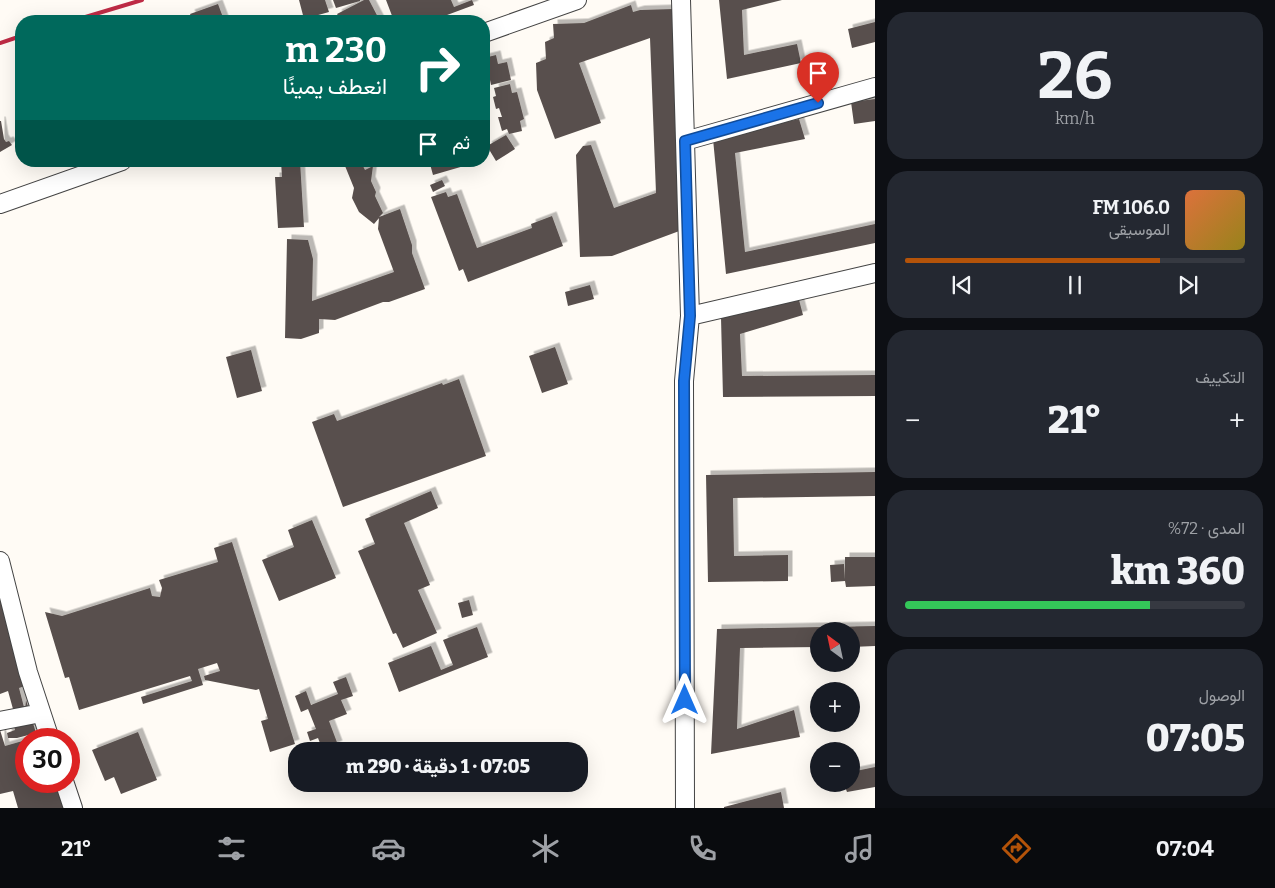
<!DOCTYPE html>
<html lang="ar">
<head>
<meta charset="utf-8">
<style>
	:root { --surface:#171b24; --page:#242831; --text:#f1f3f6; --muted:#9ea1a6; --line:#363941; --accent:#b45309 }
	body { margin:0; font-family:Bitter,Vazirmatn,serif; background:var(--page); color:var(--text); direction:rtl; height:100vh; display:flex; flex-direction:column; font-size:19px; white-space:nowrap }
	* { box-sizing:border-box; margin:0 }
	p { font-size:16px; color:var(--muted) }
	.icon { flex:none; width:28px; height:28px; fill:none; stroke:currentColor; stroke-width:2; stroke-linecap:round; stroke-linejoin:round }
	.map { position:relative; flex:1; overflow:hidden; direction:ltr }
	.details { display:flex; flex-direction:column; gap:12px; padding:12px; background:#0d0f14; width:400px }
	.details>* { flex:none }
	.banner { position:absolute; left:15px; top:15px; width:475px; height:152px; border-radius:20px; box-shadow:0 5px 20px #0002; direction:rtl; background:#00695c; color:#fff; overflow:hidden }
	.needle { width:32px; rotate:327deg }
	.fabs { position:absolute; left:810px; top:622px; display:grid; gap:10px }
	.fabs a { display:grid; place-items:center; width:50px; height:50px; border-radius:50%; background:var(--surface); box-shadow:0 5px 20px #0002; font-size:25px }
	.speed { position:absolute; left:15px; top:728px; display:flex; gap:10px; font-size:25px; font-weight:700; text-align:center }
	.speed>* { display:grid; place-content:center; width:65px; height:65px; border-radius:50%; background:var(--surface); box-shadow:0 5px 20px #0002; line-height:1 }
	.speed .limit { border:8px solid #d22; background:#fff; color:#111 }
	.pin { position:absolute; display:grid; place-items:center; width:42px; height:42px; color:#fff; margin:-51px -21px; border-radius:50% 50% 50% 0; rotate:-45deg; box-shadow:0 0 5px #0007 }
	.pin .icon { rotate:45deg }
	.me { position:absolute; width:55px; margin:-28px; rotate:0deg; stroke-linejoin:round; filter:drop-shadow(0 0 4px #0008) }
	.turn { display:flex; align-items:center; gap:18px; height:105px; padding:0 20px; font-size:22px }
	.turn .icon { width:65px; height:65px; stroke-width:2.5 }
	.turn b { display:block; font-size:35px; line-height:42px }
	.then { display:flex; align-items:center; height:48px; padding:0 20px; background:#0003; gap:10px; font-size:19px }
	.big { font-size:38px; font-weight:800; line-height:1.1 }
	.details .widget { flex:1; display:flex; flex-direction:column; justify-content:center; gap:8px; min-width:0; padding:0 18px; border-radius:20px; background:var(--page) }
	.details .dial { align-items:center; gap:0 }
	.dial b { font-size:65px; line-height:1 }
	.song { display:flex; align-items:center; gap:15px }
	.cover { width:60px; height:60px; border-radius:8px; background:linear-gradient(135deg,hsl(20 70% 55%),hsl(50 70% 35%)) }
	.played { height:5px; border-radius:2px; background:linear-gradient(90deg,var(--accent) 75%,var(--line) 75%) }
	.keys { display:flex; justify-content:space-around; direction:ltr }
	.heat { display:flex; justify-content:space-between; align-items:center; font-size:28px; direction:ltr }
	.charge { height:8px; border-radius:4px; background:linear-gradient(90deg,#34c759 72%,var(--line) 0) }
	.trip { position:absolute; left:288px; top:742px; width:300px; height:50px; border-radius:20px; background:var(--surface); box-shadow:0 5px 20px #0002; font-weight:800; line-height:50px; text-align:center; direction:rtl }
	.dock { display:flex; height:80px; justify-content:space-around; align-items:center; background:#090b0e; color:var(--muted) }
	.dock .icon { width:35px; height:35px }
	.dock .on { color:var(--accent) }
	.dock b { font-size:22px; color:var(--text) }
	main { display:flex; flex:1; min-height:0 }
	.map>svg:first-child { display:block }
	.building { fill:#59504d; filter:url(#shadow) }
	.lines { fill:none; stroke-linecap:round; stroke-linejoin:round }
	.minor-casing { stroke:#444; stroke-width:20 }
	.minor { stroke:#fff; stroke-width:18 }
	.rail { stroke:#be2b45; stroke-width:4 }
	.route-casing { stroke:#114b97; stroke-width:12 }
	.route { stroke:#1a73e8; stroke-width:9 }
</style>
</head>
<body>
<main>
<section class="details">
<div class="widget dial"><b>26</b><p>km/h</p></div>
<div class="widget">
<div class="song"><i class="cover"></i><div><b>106.0 FM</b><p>الموسيقى</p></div></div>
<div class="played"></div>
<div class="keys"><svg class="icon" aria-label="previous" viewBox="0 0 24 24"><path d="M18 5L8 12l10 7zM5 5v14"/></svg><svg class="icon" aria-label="pause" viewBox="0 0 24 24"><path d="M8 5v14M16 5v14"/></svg><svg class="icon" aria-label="next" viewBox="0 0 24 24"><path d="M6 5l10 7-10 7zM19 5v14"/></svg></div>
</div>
<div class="widget"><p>التكييف</p>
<div class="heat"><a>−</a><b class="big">21°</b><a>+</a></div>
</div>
<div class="widget"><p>المدى · 72%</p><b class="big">360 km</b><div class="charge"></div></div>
<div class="widget"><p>الوصول</p><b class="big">07:05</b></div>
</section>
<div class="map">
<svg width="875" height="808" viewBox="0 0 875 808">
	<defs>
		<filter id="shadow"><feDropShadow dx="4.5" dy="-4.5" stdDeviation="0" flood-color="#0004"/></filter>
	</defs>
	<rect width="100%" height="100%" fill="#fffbf5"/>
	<path class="building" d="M299,0H325L329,12L304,19Z
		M333,0H360V1L336,8Z
		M364,0H369L380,21H341L337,14Z
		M386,0H451L454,7L472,0L474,5L431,21H394Z
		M719,0H782L742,10L744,55L797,44L801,63L727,79Z
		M218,4L224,20L193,21L190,14Z
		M631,5L633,12L640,10L673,9L682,230L612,256L580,257L576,155L583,146L591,145L614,208L656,193L650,38L579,63L601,123L555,139L537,90L536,63L546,59L545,42L554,38L553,24L584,23Z
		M875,22V42L852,48L848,29Z
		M496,55L498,64L507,62L511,80L491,85L490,80L484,82V58Z
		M510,84L512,93L517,92L524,119L520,121L522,131L509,134L507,129L502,131L498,117H502L499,108L496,109L493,97L496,96L494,88Z
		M875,99V121L854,124L851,102Z
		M799,119L805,139L735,153L745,252L875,224V243L726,274L713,139Z
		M0,121H1L4,139L6,142L9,141L12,145L0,152Z
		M506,135L515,149L496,161L487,146Z
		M281,161H300L304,227L278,228L275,177H282Z
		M343,161H363L362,164L365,170L373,166L371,181L376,192L375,196L383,213L379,217L400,209L412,245V253L425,289L389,302H383L335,320L319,319V333L301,339L285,338L287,239L308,240L313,259L312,301L394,272L378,229L379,218L374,224L359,212L352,198L354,188Z
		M439,161H463L464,166L433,175L430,164Z
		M442,180L445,186L433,192L430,185Z
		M446,192L448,197L457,194L477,248L532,228L531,224L552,216L563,246L468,282L463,269L459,271L431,197Z
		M590,285L594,299L568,306L565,292Z
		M798,296L803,315L740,334L742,376L875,375V396L723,397L721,318Z
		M555,347L568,384L542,393L529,356Z
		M251,350L262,391L237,398L226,357Z
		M459,379L486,456L343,507L312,422L334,414L337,421L442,383L443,385Z
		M875,472V496L733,498L734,556L788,555V581L708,582L706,475Z
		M431,491L438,508L404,523L430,585L418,590L437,633L403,648L396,633L393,634L358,551L375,544L365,519Z
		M312,520L336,578L279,601L262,560L294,547L288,530Z
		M232,542L295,744L270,752L261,721L268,719L259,689L256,690L205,680L204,676L220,671L217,663L198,669L203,685L143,704L141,697L192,681L190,676L79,710L69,677L65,678L45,612L62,616L150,588L152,596L160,597L162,588L159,580L218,562L214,548Z
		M845,557H875V586L846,587L845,581L831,582L830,565L844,564L845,579Z
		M0,591L25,686L19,688L25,711L26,700L36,733L17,738H8L7,733L15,730L11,715L13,714V709L8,691L0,694Z
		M469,600L473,615L462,618L458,603Z
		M875,626V646L851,647V631H819V647L740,648L737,729L794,710L800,737L711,754L717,629Z
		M477,627L488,657L399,692L388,663L431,646L441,670L453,665L443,640Z
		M346,677L353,696L341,700L347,714L329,721L338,745L323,751L318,738L310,741L307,732L316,729L308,709L301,712L295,696L306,691L311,705L338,694L333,682Z
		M0,730L5,746L26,740V781H59L66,808H18L13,791L0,794Z
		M138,732L157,780L121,794L114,777L105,781L92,750Z
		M875,767V787L847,792L844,784H851V772Z
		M781,792L784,808H724V807Z"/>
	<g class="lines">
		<defs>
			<path id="minor" d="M681,0L690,316L684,381L685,808
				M484,33L577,0
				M685,141L875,87
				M0,204L122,161
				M690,316L875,273
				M0,561L28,672L50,739
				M0,721L41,713
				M64,781L73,808"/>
		</defs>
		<use href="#minor" class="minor-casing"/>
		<use href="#minor" class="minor"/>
		<path class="rail" d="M72,21L142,0
			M0,43L21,36"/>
	</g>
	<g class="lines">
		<defs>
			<path id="route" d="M685,700L684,381L690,316L685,141L818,103"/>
		</defs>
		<use href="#route" class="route-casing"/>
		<use href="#route" class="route"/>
	</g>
</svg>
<div class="fabs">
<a><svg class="needle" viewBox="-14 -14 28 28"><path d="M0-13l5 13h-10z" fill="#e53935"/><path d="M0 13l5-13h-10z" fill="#9ea1a6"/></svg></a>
<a>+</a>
<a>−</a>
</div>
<div class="speed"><div class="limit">30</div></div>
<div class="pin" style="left:818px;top:103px;background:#d93025"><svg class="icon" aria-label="arrive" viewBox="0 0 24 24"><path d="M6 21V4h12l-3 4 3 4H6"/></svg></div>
<svg class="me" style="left:685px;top:700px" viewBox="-20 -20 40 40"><path d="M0-17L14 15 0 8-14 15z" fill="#1a73e8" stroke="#fff" stroke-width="4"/></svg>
<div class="trip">07:05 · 1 دقيقة · 290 m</div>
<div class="banner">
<div class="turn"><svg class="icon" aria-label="right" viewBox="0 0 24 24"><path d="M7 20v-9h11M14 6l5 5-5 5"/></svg><div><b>230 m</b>انعطف يمينًا</div></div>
<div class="then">ثم<svg class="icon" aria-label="arrive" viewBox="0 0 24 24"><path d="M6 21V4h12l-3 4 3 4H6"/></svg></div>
</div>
</div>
</main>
<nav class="dock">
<b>07:04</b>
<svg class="icon on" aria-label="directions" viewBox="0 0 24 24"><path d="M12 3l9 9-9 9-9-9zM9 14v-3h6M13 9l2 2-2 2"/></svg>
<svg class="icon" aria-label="music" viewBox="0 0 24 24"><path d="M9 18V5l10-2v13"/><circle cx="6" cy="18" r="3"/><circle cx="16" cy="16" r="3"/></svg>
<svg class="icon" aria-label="phone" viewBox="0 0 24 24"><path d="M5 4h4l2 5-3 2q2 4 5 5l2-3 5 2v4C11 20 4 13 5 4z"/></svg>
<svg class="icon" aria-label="climate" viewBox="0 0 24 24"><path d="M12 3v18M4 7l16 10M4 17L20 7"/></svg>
<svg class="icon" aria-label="car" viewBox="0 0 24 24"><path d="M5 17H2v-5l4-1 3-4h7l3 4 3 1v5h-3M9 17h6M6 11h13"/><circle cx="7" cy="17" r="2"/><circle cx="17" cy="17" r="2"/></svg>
<svg class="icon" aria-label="filters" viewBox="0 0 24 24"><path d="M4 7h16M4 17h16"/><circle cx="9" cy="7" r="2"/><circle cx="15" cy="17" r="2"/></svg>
<b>21°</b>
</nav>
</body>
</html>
